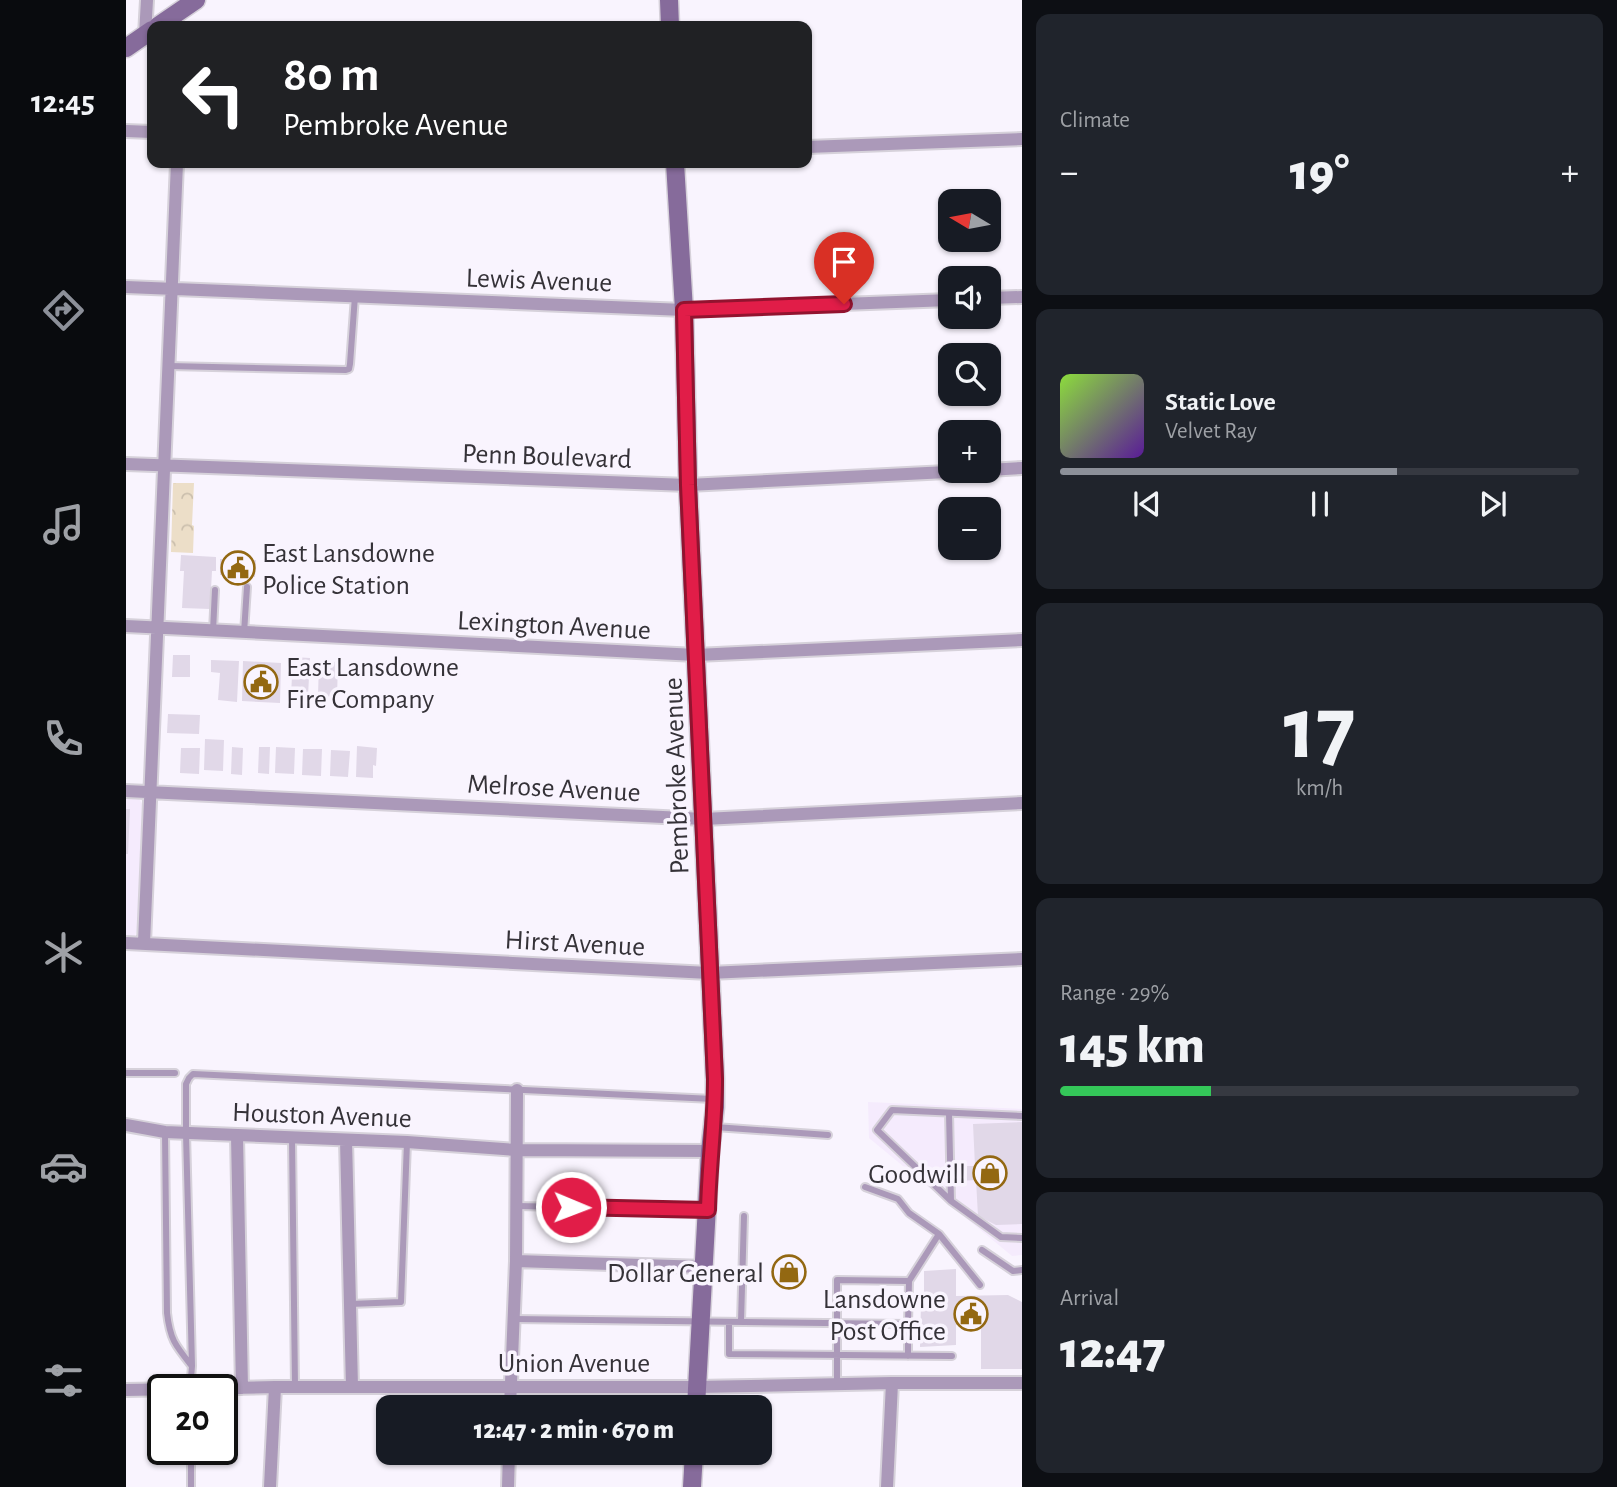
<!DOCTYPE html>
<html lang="en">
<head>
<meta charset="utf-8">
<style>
	:root { --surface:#171b24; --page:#20242c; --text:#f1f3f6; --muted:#9ea1a6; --line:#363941; --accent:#8c9099 }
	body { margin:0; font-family:"Alegreya Sans",sans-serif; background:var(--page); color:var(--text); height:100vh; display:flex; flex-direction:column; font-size:26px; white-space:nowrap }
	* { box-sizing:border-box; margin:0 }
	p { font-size:23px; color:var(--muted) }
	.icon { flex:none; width:38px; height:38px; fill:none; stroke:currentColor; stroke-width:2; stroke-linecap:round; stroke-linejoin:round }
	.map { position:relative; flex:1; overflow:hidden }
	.panel { display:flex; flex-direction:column; gap:14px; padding:14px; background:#0d0f14; width:595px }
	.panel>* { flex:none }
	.banner { position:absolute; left:21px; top:21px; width:665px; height:147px; border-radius:14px; box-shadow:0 2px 5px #0004; background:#202124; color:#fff; overflow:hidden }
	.needle { width:46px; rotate:280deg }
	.buttons { position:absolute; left:812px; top:189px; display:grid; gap:14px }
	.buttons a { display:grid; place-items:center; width:63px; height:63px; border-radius:14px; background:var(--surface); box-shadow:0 2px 5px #0004; font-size:35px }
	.speed { position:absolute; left:21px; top:1374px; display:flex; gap:14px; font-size:35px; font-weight:700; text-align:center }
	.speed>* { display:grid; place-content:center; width:91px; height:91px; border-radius:50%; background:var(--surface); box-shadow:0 2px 5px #0004; line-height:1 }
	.speed .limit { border:4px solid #111; border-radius:10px; background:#fff; color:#111 }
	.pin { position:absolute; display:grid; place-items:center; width:60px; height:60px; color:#fff; margin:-72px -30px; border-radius:50% 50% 50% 0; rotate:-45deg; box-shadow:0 0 7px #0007 }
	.pin .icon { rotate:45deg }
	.me { position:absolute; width:77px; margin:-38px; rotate:91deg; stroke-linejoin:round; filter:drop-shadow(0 0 5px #0008) }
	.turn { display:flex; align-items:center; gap:24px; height:147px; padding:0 21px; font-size:32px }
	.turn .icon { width:91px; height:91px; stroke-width:2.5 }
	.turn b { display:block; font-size:49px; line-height:60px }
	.big { font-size:52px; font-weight:800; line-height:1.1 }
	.panel .tile { flex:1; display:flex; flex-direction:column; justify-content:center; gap:10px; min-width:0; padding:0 24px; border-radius:14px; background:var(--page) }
	.panel .dial { align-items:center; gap:0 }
	.dial b { font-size:91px; line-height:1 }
	.song { display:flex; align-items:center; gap:21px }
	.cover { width:84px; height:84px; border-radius:10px; background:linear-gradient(135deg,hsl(90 70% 55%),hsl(270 70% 35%)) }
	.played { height:7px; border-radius:4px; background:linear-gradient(90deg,var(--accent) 65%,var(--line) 65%) }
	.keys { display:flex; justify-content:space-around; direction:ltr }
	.heat { display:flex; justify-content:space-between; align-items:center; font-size:38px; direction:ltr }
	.charge { height:10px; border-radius:5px; background:linear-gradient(90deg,#34c759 29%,var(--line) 0) }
	.trip { position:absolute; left:250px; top:1395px; width:396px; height:70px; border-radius:14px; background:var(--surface); box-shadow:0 2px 5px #0004; font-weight:800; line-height:70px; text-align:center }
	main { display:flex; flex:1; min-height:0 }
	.dock { display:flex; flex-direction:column; width:126px; justify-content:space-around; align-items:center; background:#090b0e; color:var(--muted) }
	.dock .icon { width:49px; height:49px }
	.dock .current { color:var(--accent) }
	.dock b { font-size:32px; color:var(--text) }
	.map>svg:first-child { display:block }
	.built { fill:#f5ebfd }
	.park { fill:url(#park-crowns) }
	.building { fill:#e1d8e8 }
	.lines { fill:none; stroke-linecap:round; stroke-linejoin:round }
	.lane-casing { stroke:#d6d1da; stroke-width:10 }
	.street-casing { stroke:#d6d1da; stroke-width:16 }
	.secondary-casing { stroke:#d6d1da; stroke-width:21 }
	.lane { stroke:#ab99b9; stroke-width:6 }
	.street { stroke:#ab99b9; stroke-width:12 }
	.secondary { stroke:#866b9b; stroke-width:18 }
	.route-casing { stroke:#92132f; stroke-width:18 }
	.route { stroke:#e11d48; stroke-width:12 }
	.labels { text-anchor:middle; stroke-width:7; stroke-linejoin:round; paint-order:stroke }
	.street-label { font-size:28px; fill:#353238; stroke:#f9f4fe }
	.poi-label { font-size:28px; fill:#353238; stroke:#f9f4fe; text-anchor:end }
</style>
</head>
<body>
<main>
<nav class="dock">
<b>12:45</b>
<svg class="icon current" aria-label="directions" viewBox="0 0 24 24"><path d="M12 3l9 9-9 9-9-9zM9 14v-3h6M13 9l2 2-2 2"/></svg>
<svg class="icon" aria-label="music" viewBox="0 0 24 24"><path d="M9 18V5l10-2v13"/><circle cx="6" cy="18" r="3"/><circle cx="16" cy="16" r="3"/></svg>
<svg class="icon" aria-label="phone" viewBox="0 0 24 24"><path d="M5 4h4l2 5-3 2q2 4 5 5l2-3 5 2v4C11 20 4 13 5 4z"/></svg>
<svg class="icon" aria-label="climate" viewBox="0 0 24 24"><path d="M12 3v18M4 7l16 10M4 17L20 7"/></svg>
<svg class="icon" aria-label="car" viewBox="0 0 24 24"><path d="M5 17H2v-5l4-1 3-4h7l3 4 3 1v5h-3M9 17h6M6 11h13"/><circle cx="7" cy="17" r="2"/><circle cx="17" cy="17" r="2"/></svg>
<svg class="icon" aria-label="filters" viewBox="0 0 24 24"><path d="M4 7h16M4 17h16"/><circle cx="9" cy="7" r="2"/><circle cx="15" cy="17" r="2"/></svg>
</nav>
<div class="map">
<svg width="896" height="1487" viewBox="0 0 896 1487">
	<defs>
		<pattern id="park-crowns" width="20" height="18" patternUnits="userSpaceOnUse" patternTransform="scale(1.75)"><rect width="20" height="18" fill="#ecdec8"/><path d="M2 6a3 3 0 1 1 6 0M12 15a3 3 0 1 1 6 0" fill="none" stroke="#cbbfad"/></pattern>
	</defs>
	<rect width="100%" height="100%" fill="#f9f4fe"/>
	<path class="built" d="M0,796L12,797L16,804L11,929L9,936L6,939L0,940Z
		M742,1102L896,1109V1255L886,1256L743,1138Z"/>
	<path class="park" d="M47,483H68L66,525L68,526L67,553L45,552Z"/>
	<path class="building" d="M55,555L90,557V571H86L84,609L56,608L58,571H54Z
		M94,559L130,560L129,577L94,575Z
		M47,655H64V677H46Z
		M167,657L184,658L182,696L165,695Z
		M85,660L113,661L111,702L92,700L94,673L85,672Z
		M117,661L155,663L154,703L116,701Z
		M193,661L212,662L211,697L192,696Z
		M42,714L74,715L73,734L41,733Z
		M79,739L98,740L97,771L78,770Z
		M231,746L251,748L250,766L247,765V778L230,777Z
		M106,747L117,748L116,775L105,774Z
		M133,747H144L143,774L132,773Z
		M150,747L169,748L168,774L149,773Z
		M55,748H74L73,774L54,773Z
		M177,749H196L195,776L176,775Z
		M205,750L224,751L222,777L204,776Z
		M0,809H4L2,854H0Z
		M896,1122V1224L870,1225L852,1216L850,1180L833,1181L832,1166H849L847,1124Z
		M830,1269V1296L882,1295L896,1302V1369H855V1324L830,1325V1345L794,1347L795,1303H798V1271Z"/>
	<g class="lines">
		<defs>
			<path id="lane" d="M43,366L220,370L223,369L224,364L229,296
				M87,631L89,590
				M118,633L121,587
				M0,1073H49
				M823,1113L825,1201
				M896,1116L766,1110L751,1130L825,1201L875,1237L896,1238
				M589,1127L702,1135
				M39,1132L41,1313C44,1339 49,1345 65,1365
				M166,1138L169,1387
				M739,1187L772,1199L783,1213L813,1234
				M391,1206L580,1210
				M856,1250L887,1271L896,1270
				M783,1281L813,1234L854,1285
				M224,1304L275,1302L281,1142
				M388,1319L782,1324V1356
				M603,1322V1354L826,1356
				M615,1322L618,1216
				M711,1384V1280L783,1281L782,1324
				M64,1390L66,1366L60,1133V1084L63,1078L67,1074L587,1099
				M65,1449V1487"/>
			<path id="street" d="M19,35L21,0
				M0,131L26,132
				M681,147L896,139
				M0,287L558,310L824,300
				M863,298L896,297
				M0,464L562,485L841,471
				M863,470L896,468
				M0,626L570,655L896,640
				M0,791L578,819L896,803
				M0,943L583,973L896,959
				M18,943L51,163
				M0,1125L39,1132L281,1142L390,1150L584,1151
				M111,1136L116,1388
				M220,1140L226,1387
				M390,1261L579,1267
				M0,1390L149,1387H571L766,1383H896
				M384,1407L390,1261L391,1090
				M144,1487L149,1387
				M382,1487L383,1452
				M761,1487L766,1383"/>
			<path id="secondary" d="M543,0L544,26
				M32,26L70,0
				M0,48L26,30
				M549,163L558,310L562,485L589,1079V1107L584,1151L570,1407
				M566,1487L568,1452"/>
		</defs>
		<use href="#lane" class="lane-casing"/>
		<use href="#street" class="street-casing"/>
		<use href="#secondary" class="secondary-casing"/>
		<use href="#lane" class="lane"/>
		<use href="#street" class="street"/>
		<use href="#secondary" class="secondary"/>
	</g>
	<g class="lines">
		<defs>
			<path id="route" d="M445,1207L582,1210C583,1166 589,1123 589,1079L562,485L558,310L718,304"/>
		</defs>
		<use href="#route" class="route-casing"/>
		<use href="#route" class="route"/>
	</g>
	<defs>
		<symbol id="civic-ring" viewBox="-11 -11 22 22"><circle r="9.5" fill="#f9f4fe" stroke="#936812" stroke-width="1.5"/><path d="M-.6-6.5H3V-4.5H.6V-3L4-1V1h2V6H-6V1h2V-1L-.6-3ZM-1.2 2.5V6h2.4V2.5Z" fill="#936812"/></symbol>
		<symbol id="shop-ring" viewBox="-11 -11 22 22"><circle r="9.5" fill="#f9f4fe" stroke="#936812" stroke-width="1.5"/><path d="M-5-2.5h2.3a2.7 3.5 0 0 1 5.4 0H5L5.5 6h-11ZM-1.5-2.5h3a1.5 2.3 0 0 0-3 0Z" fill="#936812"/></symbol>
	</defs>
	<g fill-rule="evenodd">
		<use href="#civic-ring" x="93" y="549" width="38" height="38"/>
		<use href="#civic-ring" x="116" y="663" width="38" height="38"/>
		<use href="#shop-ring" x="845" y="1154" width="38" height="38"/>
		<use href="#shop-ring" x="644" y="1253" width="38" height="38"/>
		<use href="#civic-ring" x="826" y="1295" width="38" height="38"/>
	</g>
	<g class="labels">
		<g class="street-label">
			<text transform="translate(413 279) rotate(2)" y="10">Lewis Avenue</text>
			<text transform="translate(421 455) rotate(2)" y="10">Penn Boulevard</text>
			<text transform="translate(428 624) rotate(3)" y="10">Lexington Avenue</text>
			<text transform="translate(549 776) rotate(-92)" y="10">Pembroke Avenue</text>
			<text transform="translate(428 787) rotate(3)" y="10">Melrose Avenue</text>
			<text transform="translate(449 942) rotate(3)" y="10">Hirst Avenue</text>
			<text transform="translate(196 1114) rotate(2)" y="10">Houston Avenue</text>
			<text x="448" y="1372">Union Avenue</text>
		</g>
		<g class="poi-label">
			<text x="136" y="562" text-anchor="start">East Lansdowne<tspan x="136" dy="32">Police Station</tspan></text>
			<text x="160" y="676" text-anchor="start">East Lansdowne<tspan x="160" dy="32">Fire Company</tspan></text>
			<text x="840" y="1183">Goodwill</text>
			<text x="638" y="1282">Dollar General</text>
			<text x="820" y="1308">Lansdowne<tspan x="820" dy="32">Post Office</tspan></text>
		</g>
	</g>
</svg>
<div class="buttons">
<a><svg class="needle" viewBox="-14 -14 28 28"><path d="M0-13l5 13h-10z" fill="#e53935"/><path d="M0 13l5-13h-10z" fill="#9ea1a6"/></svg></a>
<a><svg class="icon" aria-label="sound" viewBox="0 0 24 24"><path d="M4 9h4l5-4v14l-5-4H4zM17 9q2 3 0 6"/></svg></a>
<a><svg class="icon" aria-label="search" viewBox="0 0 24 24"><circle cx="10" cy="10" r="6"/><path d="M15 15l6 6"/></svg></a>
<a>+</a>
<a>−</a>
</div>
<div class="speed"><div class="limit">20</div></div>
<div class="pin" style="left:718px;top:304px;background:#d93025"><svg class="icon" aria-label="arrive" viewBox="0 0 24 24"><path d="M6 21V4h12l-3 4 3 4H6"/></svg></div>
<svg class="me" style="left:445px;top:1207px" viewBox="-20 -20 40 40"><circle r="17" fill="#e11d48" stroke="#fff" stroke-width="3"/><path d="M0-11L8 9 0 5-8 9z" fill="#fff"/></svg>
<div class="trip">12:47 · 2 min · 670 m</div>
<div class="banner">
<div class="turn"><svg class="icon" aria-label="left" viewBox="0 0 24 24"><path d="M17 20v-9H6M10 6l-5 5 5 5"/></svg><div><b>80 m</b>Pembroke Avenue</div></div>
</div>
</div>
<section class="panel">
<div class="tile"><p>Climate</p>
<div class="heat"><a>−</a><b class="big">19°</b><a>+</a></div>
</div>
<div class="tile">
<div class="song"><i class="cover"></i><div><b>Static Love</b><p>Velvet Ray</p></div></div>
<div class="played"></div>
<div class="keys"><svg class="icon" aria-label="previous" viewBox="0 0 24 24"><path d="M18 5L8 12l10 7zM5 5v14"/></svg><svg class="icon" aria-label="pause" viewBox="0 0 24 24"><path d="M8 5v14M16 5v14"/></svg><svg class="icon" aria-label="next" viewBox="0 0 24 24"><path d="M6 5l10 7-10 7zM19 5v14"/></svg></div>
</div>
<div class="tile dial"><b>17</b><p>km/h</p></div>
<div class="tile"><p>Range · 29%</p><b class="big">145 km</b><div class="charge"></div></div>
<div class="tile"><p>Arrival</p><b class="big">12:47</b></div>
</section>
</main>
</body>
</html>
